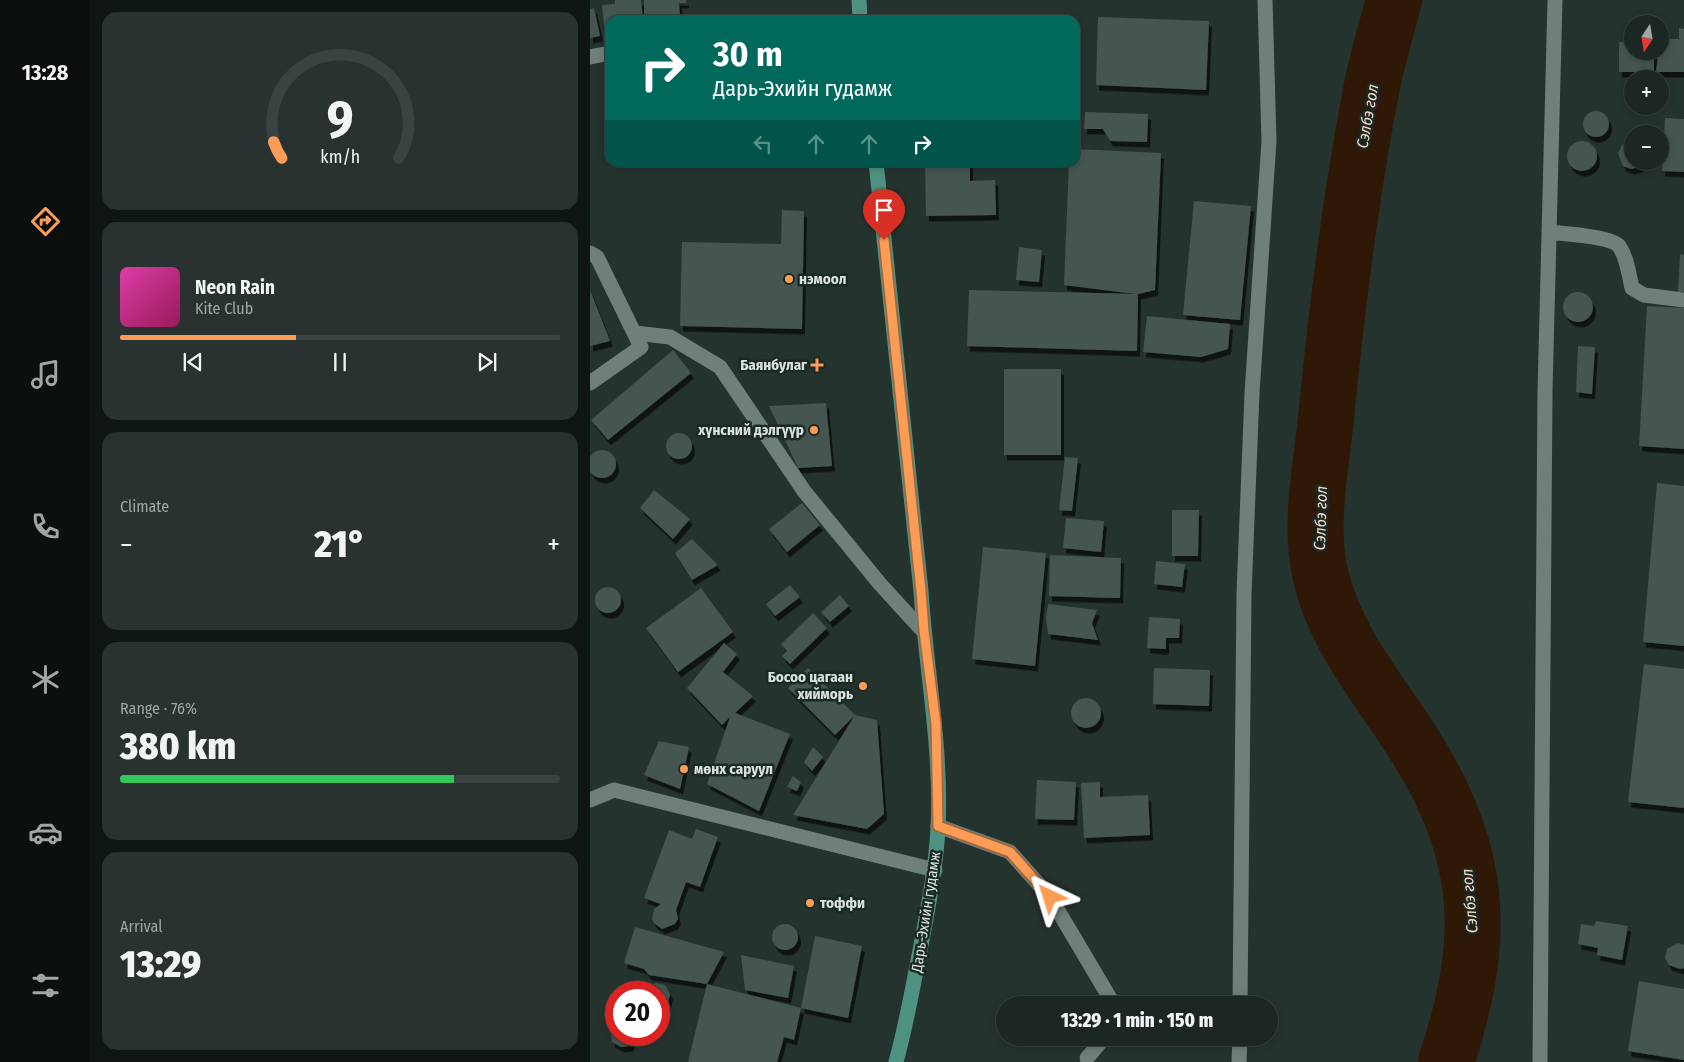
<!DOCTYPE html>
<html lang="en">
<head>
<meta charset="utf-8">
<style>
	:root { --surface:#1c2623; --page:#293230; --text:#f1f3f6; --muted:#a0a5a6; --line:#3a4341; --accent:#fd9c56 }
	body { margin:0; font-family:"Fira Sans Condensed",sans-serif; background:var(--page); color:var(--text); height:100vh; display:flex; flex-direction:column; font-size:19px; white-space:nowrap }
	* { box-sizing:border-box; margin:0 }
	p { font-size:16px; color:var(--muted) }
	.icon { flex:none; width:28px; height:28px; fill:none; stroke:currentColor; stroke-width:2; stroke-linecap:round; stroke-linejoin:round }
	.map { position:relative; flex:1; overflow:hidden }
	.details { display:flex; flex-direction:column; gap:12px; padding:12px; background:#0f1513; width:500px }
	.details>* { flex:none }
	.guide { position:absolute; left:15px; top:15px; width:475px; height:152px; border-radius:15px; box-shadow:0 2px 8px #0003,0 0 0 1px var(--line); background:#00695c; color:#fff; overflow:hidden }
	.needle { width:32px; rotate:192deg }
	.tools { position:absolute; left:1034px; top:15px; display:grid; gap:10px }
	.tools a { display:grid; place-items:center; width:45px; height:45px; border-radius:50%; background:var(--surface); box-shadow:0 2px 8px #0003,0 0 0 1px var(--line); font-size:25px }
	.speed { position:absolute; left:15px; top:981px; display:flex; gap:10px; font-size:25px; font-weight:700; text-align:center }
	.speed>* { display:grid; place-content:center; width:65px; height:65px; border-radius:50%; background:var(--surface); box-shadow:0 2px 8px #0003,0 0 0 1px var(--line); line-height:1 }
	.speed .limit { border:8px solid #d22; background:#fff; color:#111 }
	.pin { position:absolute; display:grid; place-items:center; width:42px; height:42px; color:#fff; margin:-51px -21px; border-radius:50% 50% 50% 0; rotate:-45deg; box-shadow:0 0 5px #0007 }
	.pin .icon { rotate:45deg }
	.me { position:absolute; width:55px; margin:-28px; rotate:319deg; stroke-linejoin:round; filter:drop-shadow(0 0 4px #0008) }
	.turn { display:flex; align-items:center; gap:18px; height:105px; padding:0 25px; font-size:22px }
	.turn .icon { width:65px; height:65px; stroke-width:2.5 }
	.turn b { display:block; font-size:35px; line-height:42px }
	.lanes { display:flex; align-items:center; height:48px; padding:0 25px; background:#0003; justify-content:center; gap:25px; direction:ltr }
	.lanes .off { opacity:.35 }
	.big { font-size:38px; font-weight:800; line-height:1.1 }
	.details .card { flex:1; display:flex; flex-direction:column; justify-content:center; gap:8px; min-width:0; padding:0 18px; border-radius:15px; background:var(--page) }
	.details .dial { align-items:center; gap:0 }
	.dial svg { height:130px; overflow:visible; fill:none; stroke:var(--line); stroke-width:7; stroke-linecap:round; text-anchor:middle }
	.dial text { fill:var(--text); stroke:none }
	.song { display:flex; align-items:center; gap:15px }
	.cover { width:60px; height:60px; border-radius:8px; background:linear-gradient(135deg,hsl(320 70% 55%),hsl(330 70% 35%)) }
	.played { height:5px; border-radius:2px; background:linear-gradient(90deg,var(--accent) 40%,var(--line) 40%) }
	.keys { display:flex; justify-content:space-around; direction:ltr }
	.heat { display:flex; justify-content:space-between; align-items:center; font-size:28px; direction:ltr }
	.charge { height:8px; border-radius:4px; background:linear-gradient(90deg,#34c759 76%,var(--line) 0) }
	.trip { position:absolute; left:406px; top:996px; width:282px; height:50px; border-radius:25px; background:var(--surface); box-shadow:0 2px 8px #0003,0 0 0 1px var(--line); font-weight:800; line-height:50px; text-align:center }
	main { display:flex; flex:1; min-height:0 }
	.menu { display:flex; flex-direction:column; width:90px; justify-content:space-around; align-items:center; background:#0b0f0e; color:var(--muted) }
	.menu .icon { width:35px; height:35px }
	.menu .current { color:var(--accent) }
	.menu b { font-size:22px; color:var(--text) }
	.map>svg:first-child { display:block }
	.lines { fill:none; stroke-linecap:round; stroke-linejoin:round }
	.river { stroke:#301807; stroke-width:56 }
	.building { fill:#455450; filter:url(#shadow) }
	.minor { stroke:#6f7f7a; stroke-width:15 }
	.major { stroke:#4f9282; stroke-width:15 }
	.route-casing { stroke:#a46538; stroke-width:12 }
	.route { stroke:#fd9c56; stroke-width:9 }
	.poi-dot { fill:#fd9c56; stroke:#1b2925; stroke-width:2 }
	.labels { text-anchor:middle; stroke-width:5; stroke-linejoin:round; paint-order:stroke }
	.poi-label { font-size:15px; font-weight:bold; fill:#dae2df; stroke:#1b2925; text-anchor:start }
	.street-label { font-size:15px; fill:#dae2df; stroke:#1b2925 }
	.water-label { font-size:16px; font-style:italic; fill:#fedcc7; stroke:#1b2925 }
</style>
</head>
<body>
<main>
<nav class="menu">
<b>13:28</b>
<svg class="icon current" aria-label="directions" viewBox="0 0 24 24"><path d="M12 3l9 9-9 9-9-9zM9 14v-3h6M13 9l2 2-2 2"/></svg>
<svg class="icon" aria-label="music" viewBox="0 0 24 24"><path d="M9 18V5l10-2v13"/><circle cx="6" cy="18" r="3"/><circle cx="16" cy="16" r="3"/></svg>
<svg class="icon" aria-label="phone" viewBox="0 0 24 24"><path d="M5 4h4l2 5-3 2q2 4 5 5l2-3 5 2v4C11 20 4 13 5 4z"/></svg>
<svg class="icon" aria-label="climate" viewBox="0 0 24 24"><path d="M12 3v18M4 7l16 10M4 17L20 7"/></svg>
<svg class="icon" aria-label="car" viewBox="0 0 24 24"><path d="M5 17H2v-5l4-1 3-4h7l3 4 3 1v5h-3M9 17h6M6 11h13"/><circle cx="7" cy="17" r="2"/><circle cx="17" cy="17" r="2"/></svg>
<svg class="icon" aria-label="filters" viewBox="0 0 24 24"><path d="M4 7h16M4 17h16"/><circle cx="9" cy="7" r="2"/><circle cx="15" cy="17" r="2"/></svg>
</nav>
<section class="details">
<div class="card dial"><svg viewBox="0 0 100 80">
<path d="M14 69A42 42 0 1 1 86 69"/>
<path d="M14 69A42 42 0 0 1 9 59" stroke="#fd9c56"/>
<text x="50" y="56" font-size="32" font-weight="700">9</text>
<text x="50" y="72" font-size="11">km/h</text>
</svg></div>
<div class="card">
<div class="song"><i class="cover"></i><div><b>Neon Rain</b><p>Kite Club</p></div></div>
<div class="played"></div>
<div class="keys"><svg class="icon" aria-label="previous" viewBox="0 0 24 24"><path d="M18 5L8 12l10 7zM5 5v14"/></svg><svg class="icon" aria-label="pause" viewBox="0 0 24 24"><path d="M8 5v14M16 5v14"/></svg><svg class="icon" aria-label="next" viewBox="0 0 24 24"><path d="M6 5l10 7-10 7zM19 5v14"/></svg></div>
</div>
<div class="card"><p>Climate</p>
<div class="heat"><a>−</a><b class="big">21°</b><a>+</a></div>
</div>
<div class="card"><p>Range · 76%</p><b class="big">380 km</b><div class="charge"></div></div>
<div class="card"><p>Arrival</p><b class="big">13:29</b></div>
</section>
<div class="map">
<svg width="1094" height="1062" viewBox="0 0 1094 1062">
	<defs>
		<filter id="shadow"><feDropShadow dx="3" dy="5.5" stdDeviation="0" flood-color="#0009"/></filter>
	</defs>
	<rect width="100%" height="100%" fill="#25332f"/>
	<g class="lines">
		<path class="river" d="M804,0C797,27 789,54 783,81C761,192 747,305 736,418C731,468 719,524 730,573C742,628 777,675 808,720C890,839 902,925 856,1062"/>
	</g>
	<path class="building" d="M25,0H51L53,20H20V33L15,34L12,5L25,4Z
		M54,0H96V3H89L90,17L54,18Z
		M4,8L10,36L0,38V9Z
		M508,17L619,21L616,90L506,85Z
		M1089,28L1094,29V72H1066L1070,39H1089Z
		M1029,42H1042V51H1064V72H1029Z
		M993 124a13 13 0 1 1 26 0a13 13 0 1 1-26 0Z
		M495,112L558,114L557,142L520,141L513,129H494Z
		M1075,118L1094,119V172L1072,171Z
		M977 156a15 15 0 1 1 30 0a15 15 0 1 1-30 0Z
		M1042,141V161H1055L1050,167L1041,169L1033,166L1028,153L1032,145Z
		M485,149L571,153L565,290L548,294L547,351L377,346L379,290L546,294L474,285L479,162H485Z
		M335,162H380V181L405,180L406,215L336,216Z
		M604,201L661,206L650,320L593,315Z
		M192,210L214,211L212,329L90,326L92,242L191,244Z
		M429,247L452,250L449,282L426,280Z
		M1090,254L1094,255V292H1088Z
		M0,290L20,341L0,346Z
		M973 307a15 15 0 1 1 30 0a15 15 0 1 1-30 0Z
		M1057,306L1094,308V449L1049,446Z
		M557,316L640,324L638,349L611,357L553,352Z
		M988,346L1005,347L1002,394L986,392Z
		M83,350L101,373L18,440L1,420Z
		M414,369H471V455H414Z
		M236,403L242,466L208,468L179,406Z
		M76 446a13 13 0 1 1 26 0a13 13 0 1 1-26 0Z
		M-2 464a14 14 0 1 1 28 0a14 14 0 1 1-28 0Z
		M475,457L488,458L482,511L469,510Z
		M1067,483L1094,486V646L1053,642Z
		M64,490L100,519L83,539L50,508Z
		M212,503L230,525L197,552L179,529Z
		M582,510H609L608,556H582Z
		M476,518L514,521L511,552L473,548Z
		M102,539L128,565L102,580L85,553Z
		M393,547L456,553L445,666L382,659Z
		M460,555L531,558L530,598L459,596Z
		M566,561L595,564L592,587L564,584Z
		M200,585L210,597L185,616L176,604Z
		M5 600a13 13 0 1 1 26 0a13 13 0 1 1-26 0Z
		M111,588L143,632L88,672L56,628Z
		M250,595L259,606L240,622L231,612Z
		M458,604L507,610L502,623L508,640L458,634L456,618Z
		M223,613L237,628L200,664L192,656L197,651L191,644Z
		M559,617L590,619L589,638H576V649L557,648Z
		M134,643L147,654L133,672L163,696L145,713L200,734L169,811L117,784L140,717L132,725L97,688Z
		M1054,664L1094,669V808L1038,802Z
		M218,668L265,715L245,735L198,688Z
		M564,668L620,670L619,706L563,704Z
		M481 713a15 15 0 1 1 30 0a15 15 0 1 1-30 0Z
		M265,715L287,720L294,814L277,829L203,815Z
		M69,741L99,747L90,789L54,775Z
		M223,747L233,757L222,771L214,762Z
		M203,776L211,782L207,791L197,787Z
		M447,780L486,782L484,820L445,819Z
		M510,782V797L558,795L560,835L494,838L491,783Z
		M106,829L128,837L110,887L96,882L86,910L88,919L85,924L72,929L64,923L62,919L64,909L71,904L54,898L79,830L102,839Z
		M1006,921L1038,926L1032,960L1007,955L1008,948L988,944L991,924L1004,926Z
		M182 937a13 13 0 1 1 26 0a13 13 0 1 1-26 0Z
		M45,927L134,952L117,984L59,975L54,969L34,963Z
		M225,936L272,946L258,1018L211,1008Z
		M1088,943L1094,945V968L1090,969L1079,965L1075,958L1077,949Z
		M151,955L204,966L198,998L155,990Z
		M1049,981L1094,989V1060L1038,1051Z
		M66,983L75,985L80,994L78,1003L69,1008V992H55L61,985Z
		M117,984L211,1008L204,1040L194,1037L187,1062H98Z
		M26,1024V1035H46L40,1046L31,1047L22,1042L21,1032Z"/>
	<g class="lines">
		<path class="minor" d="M0,57L20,53
			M959,232C974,234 1020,236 1029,246C1037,257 1039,275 1042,288L1054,295L1094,300
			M0,253L7,257L51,347L0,383
			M45,333L80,337L130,367L214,491L290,584L333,631
			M0,800L24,790L345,870
			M348,826L420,852L460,897L524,1005
			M650,1005L654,594L662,393L679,141L675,0
			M497,1058L514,1038
			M649,1062L650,1038
			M950,1062L955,392L965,0"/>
		<path class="major" d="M269,0L270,20
			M286,162L331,591C336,670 352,748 348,828C346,866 339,903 332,940C324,981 317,1022 306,1062"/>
	</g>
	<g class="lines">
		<defs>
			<path id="route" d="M294,240L331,591L334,631L346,724L348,826L420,852L460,897"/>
		</defs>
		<use href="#route" class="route-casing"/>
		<use href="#route" class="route"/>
	</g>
	<g class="poi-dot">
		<circle cx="199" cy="279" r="5"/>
		<path d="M224.5 357.5h5v5h5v5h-5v5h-5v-5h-5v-5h5z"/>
		<circle cx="224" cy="430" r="5"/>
		<circle cx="273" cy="686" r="5"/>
		<circle cx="94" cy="769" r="5"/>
		<circle cx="220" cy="903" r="5"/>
	</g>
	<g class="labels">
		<g class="poi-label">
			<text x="209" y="284">нэмоол</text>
			<text x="217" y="370" text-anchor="end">Баянбулаг</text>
			<text x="214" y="435" text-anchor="end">хүнсний дэлгүүр</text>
			<text x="263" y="682" text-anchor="end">Босоо цагаан<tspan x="263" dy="17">хийморь</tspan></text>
			<text x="104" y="774">мөнх саруул</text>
			<text x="230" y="908">тоффи</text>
		</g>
		<g class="street-label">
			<text transform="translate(336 912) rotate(-81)" y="5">Дарь-Эхийн гудамж</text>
		</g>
		<g class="water-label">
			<text transform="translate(777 116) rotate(-80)" y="6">Сэлбэ гол</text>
			<text transform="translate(730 518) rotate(-88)" y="6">Сэлбэ гол</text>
			<text transform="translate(879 901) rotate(-95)" y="6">Сэлбэ гол</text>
		</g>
	</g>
</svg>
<div class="tools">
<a><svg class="needle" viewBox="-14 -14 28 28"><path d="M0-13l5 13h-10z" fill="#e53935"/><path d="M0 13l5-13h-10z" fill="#a0a5a6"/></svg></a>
<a>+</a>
<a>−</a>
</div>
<div class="speed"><div class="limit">20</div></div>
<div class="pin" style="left:294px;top:240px;background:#d93025"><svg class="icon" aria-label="arrive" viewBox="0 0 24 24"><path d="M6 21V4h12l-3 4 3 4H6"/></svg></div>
<svg class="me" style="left:460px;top:897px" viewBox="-20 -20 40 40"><path d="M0-17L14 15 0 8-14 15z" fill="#fd9c56" stroke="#fff" stroke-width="4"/></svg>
<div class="trip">13:29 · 1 min · 150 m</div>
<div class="guide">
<div class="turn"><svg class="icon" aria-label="right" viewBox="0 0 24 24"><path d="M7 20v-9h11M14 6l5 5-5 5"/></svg><div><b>30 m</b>Дарь-Эхийн гудамж</div></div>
<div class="lanes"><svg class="icon off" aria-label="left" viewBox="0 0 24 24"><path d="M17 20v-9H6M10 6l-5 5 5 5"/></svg><svg class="icon off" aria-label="ahead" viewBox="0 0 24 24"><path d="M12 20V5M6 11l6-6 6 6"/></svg><svg class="icon off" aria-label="ahead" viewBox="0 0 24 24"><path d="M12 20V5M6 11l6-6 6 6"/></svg><svg class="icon" aria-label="right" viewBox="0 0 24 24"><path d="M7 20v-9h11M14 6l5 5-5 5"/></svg></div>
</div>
</div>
</main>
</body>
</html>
